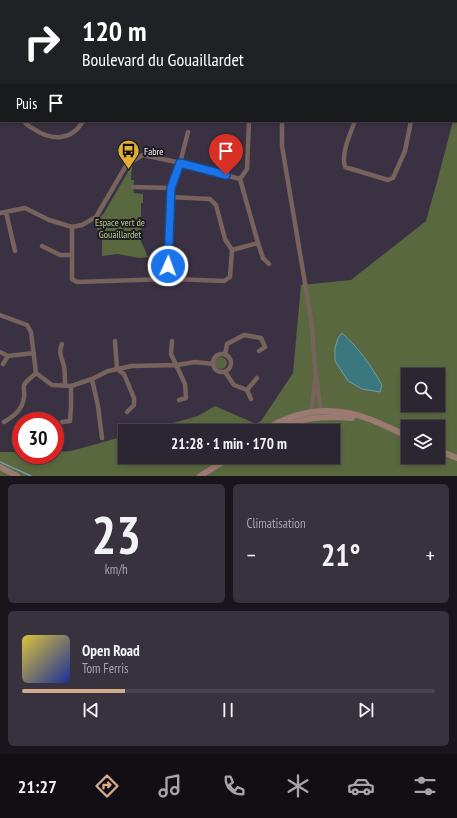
<!DOCTYPE html>
<html lang="fr">
<head>
<meta charset="utf-8">
<style>
	:root { --surface:#2c2632; --page:#38323e; --text:#f1f3f6; --muted:#a6a5ac; --line:#48434d; --accent:#d6ab8b }
	body { margin:0; font-family:"PT Sans Narrow",sans-serif; background:var(--page); color:var(--text); height:100vh; display:flex; flex-direction:column; font-size:15px; white-space:nowrap }
	* { box-sizing:border-box; margin:0 }
	p { font-size:13px; color:var(--muted) }
	.icon { flex:none; width:22px; height:22px; fill:none; stroke:currentColor; stroke-width:2; stroke-linecap:round; stroke-linejoin:round }
	.map { position:relative; height:476px; overflow:hidden }
	.sheet { display:flex; flex-direction:column; gap:8px; padding:8px; background:#18151c; flex:1 }
	.sheet>* { flex:none }
	.hud { position:absolute; left:0px; top:0px; width:457px; height:122px; box-shadow:0 2px 6px #0003,0 0 0 1px var(--line); background:#202124; color:#fff; overflow:hidden }
	.controls { position:absolute; left:401px; top:368px; display:grid; gap:8px }
	.controls a { display:grid; place-items:center; width:44px; height:44px; border-radius:0px; background:var(--surface); box-shadow:0 2px 6px #0003,0 0 0 1px var(--line); font-size:20px }
	.speed { position:absolute; left:12px; top:412px; display:flex; gap:8px; font-size:20px; font-weight:700; text-align:center }
	.speed>* { display:grid; place-content:center; width:52px; height:52px; border-radius:50%; background:var(--surface); box-shadow:0 2px 6px #0003,0 0 0 1px var(--line); line-height:1 }
	.speed .limit { border:6px solid #d22; background:#fff; color:#111 }
	.pin { position:absolute; display:grid; place-items:center; width:34px; height:34px; color:#fff; margin:-41px -17px; border-radius:50% 50% 50% 0; rotate:-45deg; box-shadow:0 0 4px #0007 }
	.pin .icon { rotate:45deg }
	.me { position:absolute; width:44px; margin:-22px; rotate:2deg; stroke-linejoin:round; filter:drop-shadow(0 0 3px #0008) }
	.turn { display:flex; align-items:center; gap:14px; height:84px; padding:0 16px; font-size:18px }
	.turn .icon { width:52px; height:52px; stroke-width:2.5 }
	.turn b { display:block; font-size:28px; line-height:34px }
	.then { display:flex; align-items:center; height:38px; padding:0 16px; background:#0003; gap:8px; font-size:15px }
	.big { font-size:30px; font-weight:800; line-height:1.1 }
	.sheet .widget { flex:1; display:flex; flex-direction:column; justify-content:center; gap:6px; min-width:0; padding:0 14px; border-radius:6px; background:var(--page) }
	.sheet .dial { align-items:center; gap:0 }
	.dial b { font-size:52px; line-height:1 }
	.song { display:flex; align-items:center; gap:12px }
	.cover { width:48px; height:48px; border-radius:6px; background:linear-gradient(135deg,hsl(50 70% 55%),hsl(230 70% 35%)) }
	.played { height:4px; border-radius:2px; background:linear-gradient(90deg,var(--accent) 25%,var(--line) 25%) }
	.keys { display:flex; justify-content:space-around; direction:ltr }
	.heat { display:flex; justify-content:space-between; align-items:center; font-size:22px; direction:ltr }
	.sheet .tiles { flex:1; display:grid; gap:8px; grid-template-columns:1fr 1fr }
	.widget:last-child { grid-column:span 2 }
	.trip { position:absolute; left:118px; top:424px; width:222px; height:40px; border-radius:0px; background:var(--surface); box-shadow:0 2px 6px #0003,0 0 0 1px var(--line); font-weight:800; line-height:40px; text-align:center }
	.menu { display:flex; height:64px; justify-content:space-around; align-items:center; background:#120f14; color:var(--muted) }
	.menu .icon { width:28px; height:28px }
	.menu .current { color:var(--accent) }
	.menu b { font-size:18px; color:var(--text) }
	.map>svg:first-child { display:block }
	.green { fill:#596444 }
	.forest { fill:#5a683f; fill-rule:evenodd }
	.water { fill:#3a777e; stroke:#729ba3 }
	.lines { fill:none; stroke-linecap:round; stroke-linejoin:round }
	.stream { stroke:#729ba3; stroke-width:1.5 }
	.minor { stroke:#77625c; stroke-width:4.5 }
	.secondary { stroke:#9b7a71; stroke-width:6 }
	.route-casing { stroke:#114b97; stroke-width:10 }
	.route { stroke:#1a73e8; stroke-width:7 }
	.labels { text-anchor:middle; stroke-width:4; stroke-linejoin:round; paint-order:stroke }
	.poi-label { font-size:10px; fill:#f4effa; stroke:#1f1c23; text-anchor:start }
	.park-label { font-size:10px; fill:#b7ce8a; stroke:#1f1c23 }
</style>
</head>
<body>
<div class="map">
<svg width="457" height="476" viewBox="0 0 457 476">
	<rect width="100%" height="100%" fill="#3a3242"/>
	<path class="green" d="M215 363a6 6 0 1 1 12 0a6 6 0 1 1-12 0Z"/>
	<path class="forest" d="M457,103V476H0V452H21V455H55V452L71,451L125,436V457H333V431H144L198,416L215,406L256,424L261,421L293,373L301,285L351,280L426,221L438,178L453,121H456ZM408,375H438V405H408ZM408,427H438V457H408Z
		M132,165L131,180H134L133,187L134,193L143,194V203H141V241L148,257L139,258L118,254L102,256V237L94,224L104,213Z"/>
	<path class="water" d="M342,333C359,348 371,366 382,385L380,392L362,389L348,381L335,361V348L338,338Z"/>
	<g class="lines">
		<path class="stream" d="M0,462L31,476"/>
		<path class="minor" d="M219,0L220,1
			M6,1V0
			M46,1L47,0
			M107,1V0
			M176,1V0
			M253,1V0
			M296,1L297,0
			M354,1V0
			M401,1L402,0
			M455,1V0
			M0,30L1,25
			M0,63H1
			M456,90H457
			M24,121C26,125 30,127 34,129C51,141 72,141 83,121
			M282,121V146L309,307L312,329L316,378L321,410
			M355,121C350,134 341,153 345,167L388,180L393,178L405,151L411,121
			M240,179L258,243L263,258L269,264
			M240,179L247,169L249,121
			M133,187L171,188
			M170,197L210,199L216,205L225,239L232,250L258,243
			M6,212L15,251
			M0,213L25,208L49,220L72,227L82,225L96,217L127,164L143,155L186,164L240,179
			M72,227V279L77,282L168,279L171,188L180,163L188,132
			M42,246L60,255H71
			M174,279L224,281L230,277L232,250
			M0,315L27,325L31,332L36,373L52,385L71,386L92,379L108,371L132,366L177,365L195,362L213,364
			M115,341L117,369L124,374L134,398V405L127,412
			M172,341L171,354L185,384L186,398L179,400
			M62,344C58,353 62,358 64,366C65,372 65,379 65,386
			M0,352L8,356
			M213 363a9 9 0 1 1 18 0a9 9 0 1 1-18 0Z
			M225,355L227,344L244,335L261,338L265,347L259,351
			M3,364L8,356L34,353
			M225,372L234,385L247,390L257,378
			M92,379L98,406L102,438
			M247,390L251,399
			M311,412L315,382
			M4,422C14,416 22,410 24,398C25,394 23,389 24,385C26,381 32,377 36,373
			M62,422L70,421L71,406V386"/>
		<path class="secondary" d="M263,431C297,409 334,405 372,420C384,425 396,431 408,436
			M273,431C300,418 322,415 352,418
			M438,450L457,458
			M0,467L17,476
			M200,476L231,457"/>
	</g>
	<g class="lines">
		<defs>
			<path id="route" d="M168,266L171,188L180,163L226,175"/>
		</defs>
		<use href="#route" class="route-casing"/>
		<use href="#route" class="route"/>
	</g>
	<defs>
		<symbol id="bus-pin" viewBox="-11 -11 22 30"><path d="M0 17L-7.5 6A9.5 9.5 0 1 1 7.5 6Z" fill="#e3ae34" stroke="#1f1c23"/><path d="M-5-6H5V4H4V6H2V4H-2V6H-4V4H-5ZM-3.5-4V0h7V-4ZM-3.5 1.2v1.5H-2V1.2ZM2 1.2v1.5H3.5V1.2Z" fill="#111"/></symbol>
	</defs>
	<g fill-rule="evenodd">
		<use href="#bus-pin" x="116" y="138" width="25" height="34"/>
	</g>
	<g class="labels">
		<g class="poi-label">
			<text x="144" y="155">Fabre</text>
		</g>
		<g class="park-label">
			<text x="120" y="226">Espace vert de<tspan x="120" dy="12">Gouaillardet</tspan></text>
		</g>
	</g>
</svg>
<div class="controls">
<a><svg class="icon" aria-label="search" viewBox="0 0 24 24"><circle cx="10" cy="10" r="6"/><path d="M15 15l6 6"/></svg></a>
<a><svg class="icon" aria-label="layers" viewBox="0 0 24 24"><path d="M12 4l9 5-9 5-9-5zM3 14l9 5 9-5"/></svg></a>
</div>
<div class="speed"><div class="limit">30</div></div>
<div class="pin" style="left:226px;top:175px;background:#d93025"><svg class="icon" aria-label="arrive" viewBox="0 0 24 24"><path d="M6 21V4h12l-3 4 3 4H6"/></svg></div>
<svg class="me" style="left:168px;top:266px" viewBox="-20 -20 40 40"><circle r="17" fill="#1a73e8" stroke="#fff" stroke-width="3"/><path d="M0-11L8 9 0 5-8 9z" fill="#fff"/></svg>
<div class="trip">21:28 · 1 min · 170 m</div>
<div class="hud">
<div class="turn"><svg class="icon" aria-label="right" viewBox="0 0 24 24"><path d="M7 20v-9h11M14 6l5 5-5 5"/></svg><div><b>120 m</b>Boulevard du Gouaillardet</div></div>
<div class="then">Puis<svg class="icon" aria-label="arrive" viewBox="0 0 24 24"><path d="M6 21V4h12l-3 4 3 4H6"/></svg></div>
</div>
</div>
<section class="sheet">
<div class="tiles">
<div class="widget dial"><b>23</b><p>km/h</p></div>
<div class="widget"><p>Climatisation</p>
<div class="heat"><a>−</a><b class="big">21°</b><a>+</a></div>
</div>
<div class="widget">
<div class="song"><i class="cover"></i><div><b>Open Road</b><p>Tom Ferris</p></div></div>
<div class="played"></div>
<div class="keys"><svg class="icon" aria-label="previous" viewBox="0 0 24 24"><path d="M18 5L8 12l10 7zM5 5v14"/></svg><svg class="icon" aria-label="pause" viewBox="0 0 24 24"><path d="M8 5v14M16 5v14"/></svg><svg class="icon" aria-label="next" viewBox="0 0 24 24"><path d="M6 5l10 7-10 7zM19 5v14"/></svg></div>
</div>
</div>
</section>
<nav class="menu">
<b>21:27</b>
<svg class="icon current" aria-label="directions" viewBox="0 0 24 24"><path d="M12 3l9 9-9 9-9-9zM9 14v-3h6M13 9l2 2-2 2"/></svg>
<svg class="icon" aria-label="music" viewBox="0 0 24 24"><path d="M9 18V5l10-2v13"/><circle cx="6" cy="18" r="3"/><circle cx="16" cy="16" r="3"/></svg>
<svg class="icon" aria-label="phone" viewBox="0 0 24 24"><path d="M5 4h4l2 5-3 2q2 4 5 5l2-3 5 2v4C11 20 4 13 5 4z"/></svg>
<svg class="icon" aria-label="climate" viewBox="0 0 24 24"><path d="M12 3v18M4 7l16 10M4 17L20 7"/></svg>
<svg class="icon" aria-label="car" viewBox="0 0 24 24"><path d="M5 17H2v-5l4-1 3-4h7l3 4 3 1v5h-3M9 17h6M6 11h13"/><circle cx="7" cy="17" r="2"/><circle cx="17" cy="17" r="2"/></svg>
<svg class="icon" aria-label="filters" viewBox="0 0 24 24"><path d="M4 7h16M4 17h16"/><circle cx="9" cy="7" r="2"/><circle cx="15" cy="17" r="2"/></svg>
</nav>
</body>
</html>
